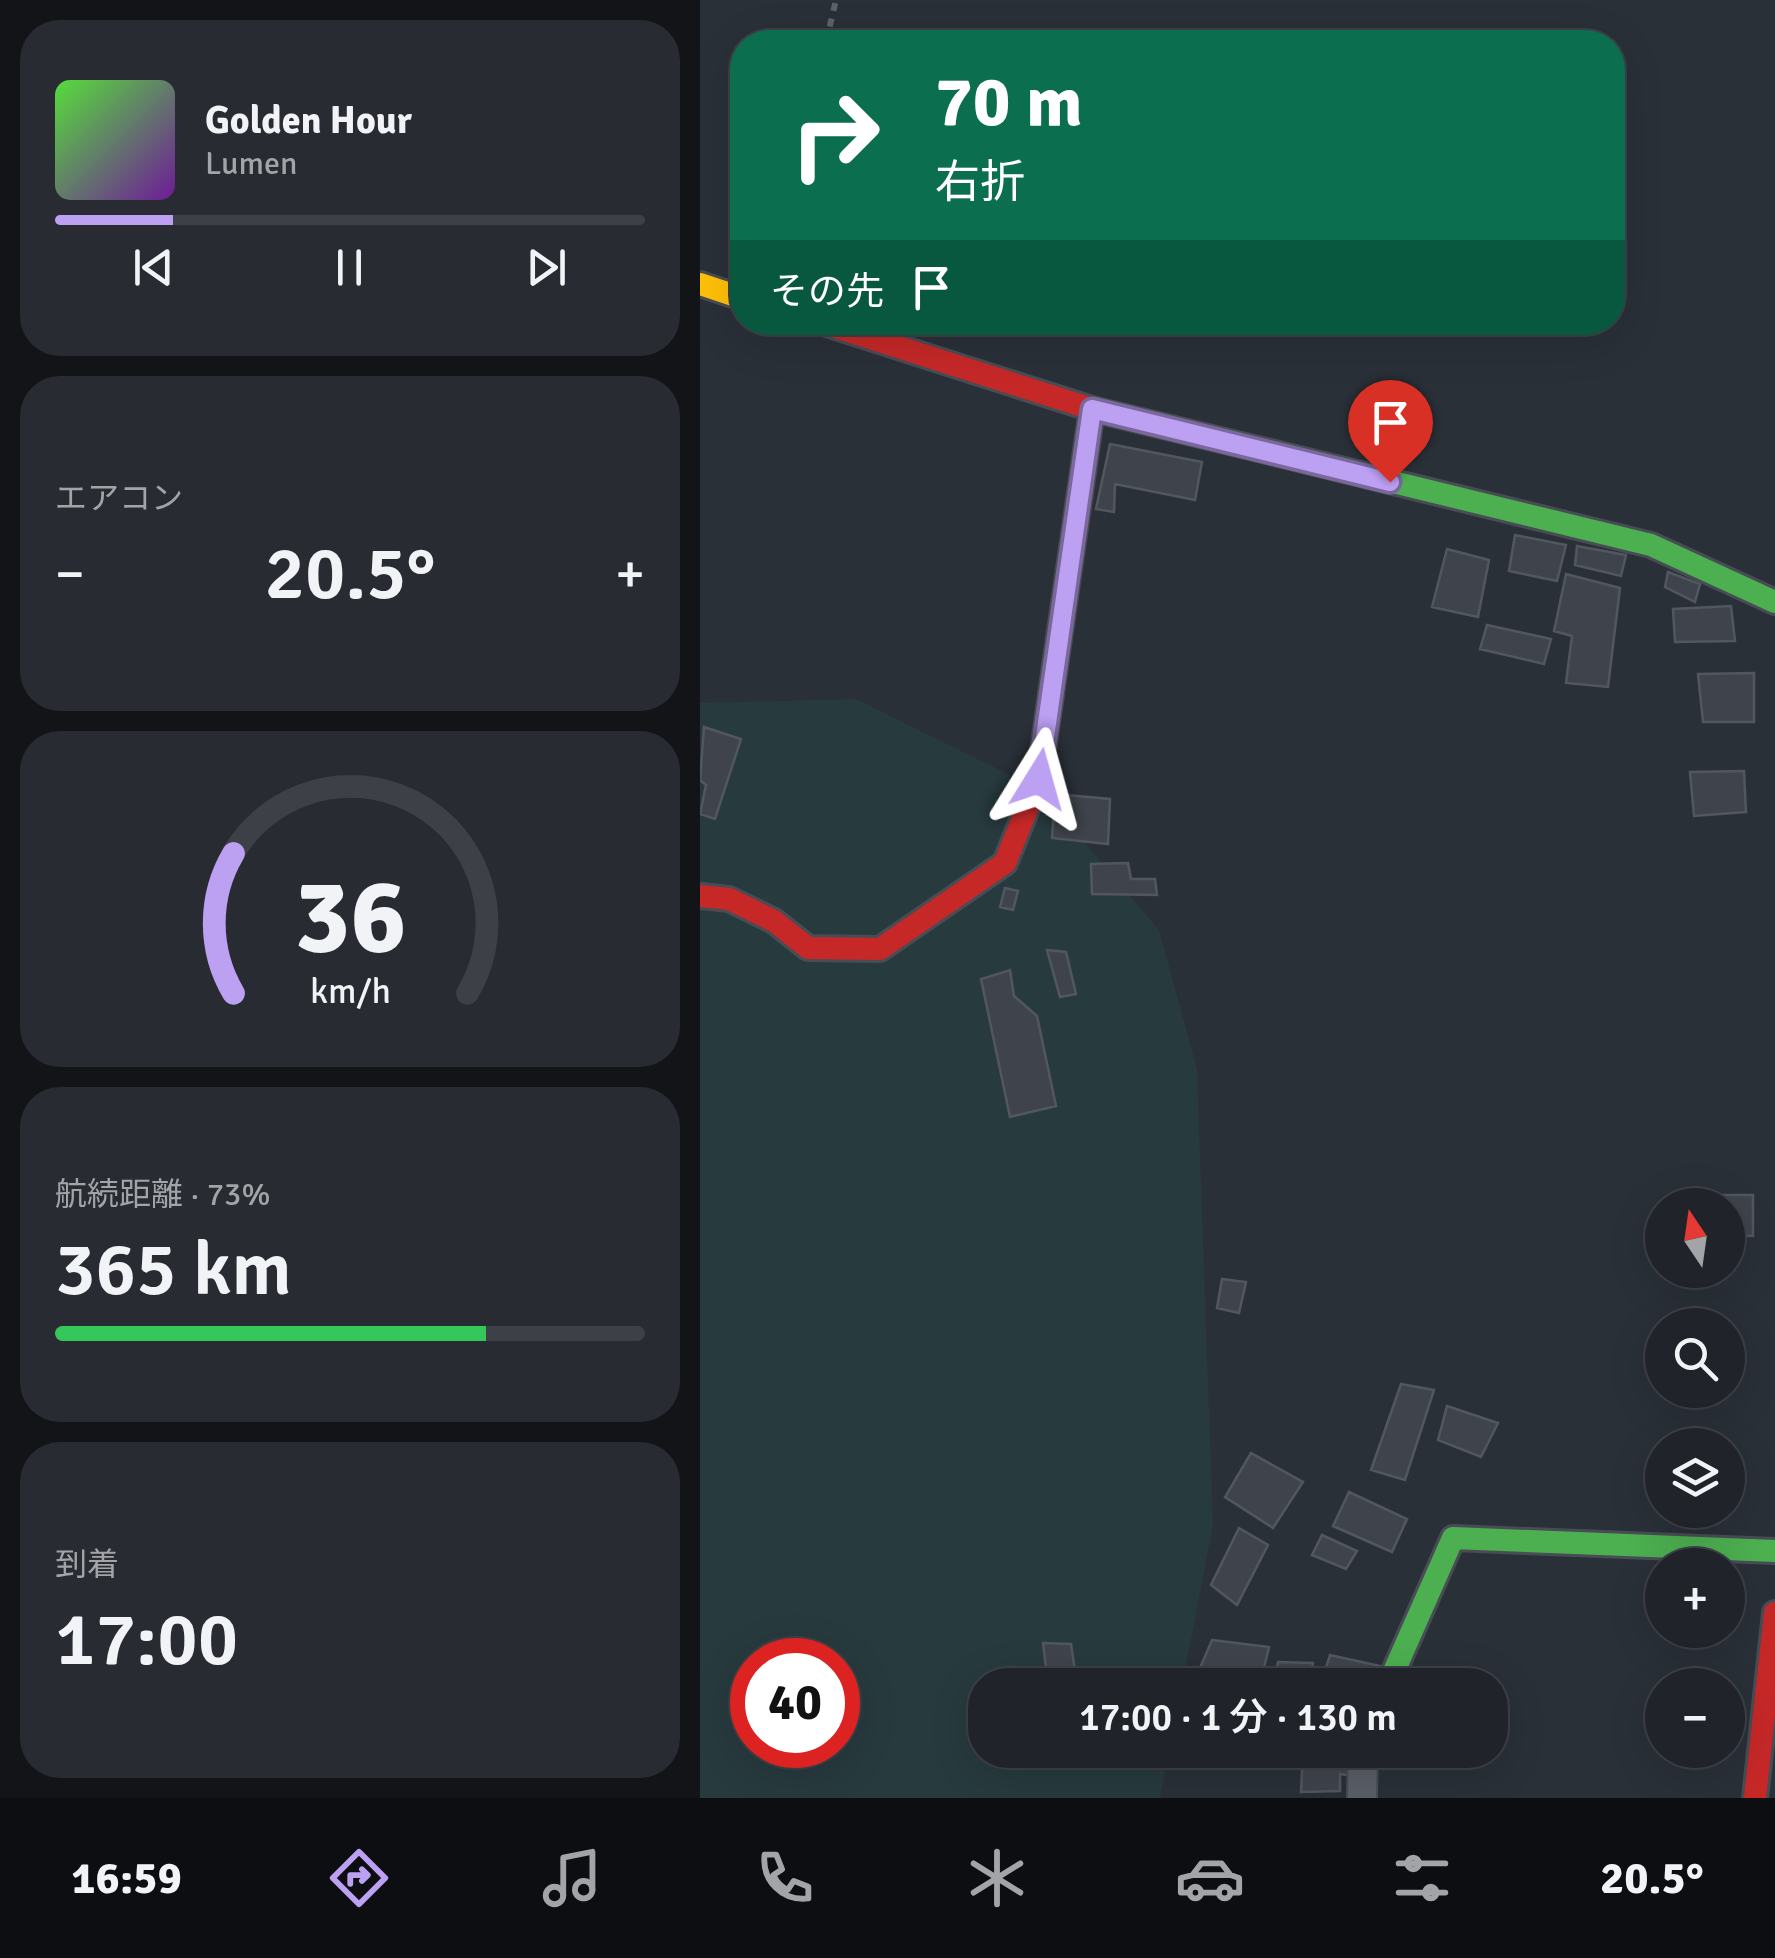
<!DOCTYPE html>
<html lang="ja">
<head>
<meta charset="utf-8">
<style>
	:root { --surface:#20242a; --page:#282c32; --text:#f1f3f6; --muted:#a2a4a8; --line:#3d4147; --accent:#bca0f2 }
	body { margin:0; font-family:Signika,"Noto Sans JP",sans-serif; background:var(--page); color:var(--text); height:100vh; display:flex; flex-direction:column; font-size:38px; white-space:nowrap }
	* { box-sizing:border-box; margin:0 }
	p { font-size:32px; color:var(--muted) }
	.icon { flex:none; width:55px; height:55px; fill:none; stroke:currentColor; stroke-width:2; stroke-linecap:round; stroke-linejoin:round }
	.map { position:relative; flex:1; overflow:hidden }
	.panel { display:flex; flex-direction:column; gap:20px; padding:20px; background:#121417; width:700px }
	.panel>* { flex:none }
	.top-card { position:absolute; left:30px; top:30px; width:895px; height:305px; border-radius:40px; box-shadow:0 10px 40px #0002,0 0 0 2px var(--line); background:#0b6e4f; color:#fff; overflow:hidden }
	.needle { width:65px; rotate:347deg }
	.controls { position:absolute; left:945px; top:1188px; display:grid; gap:20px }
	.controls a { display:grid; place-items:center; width:100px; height:100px; border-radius:50%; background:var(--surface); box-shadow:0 10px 40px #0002,0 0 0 2px var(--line); font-size:50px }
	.speed { position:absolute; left:30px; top:1638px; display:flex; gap:20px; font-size:50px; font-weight:700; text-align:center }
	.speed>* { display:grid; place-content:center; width:130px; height:130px; border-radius:50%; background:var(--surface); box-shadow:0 10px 40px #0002,0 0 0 2px var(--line); line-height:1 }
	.speed .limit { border:15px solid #d22; background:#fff; color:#111 }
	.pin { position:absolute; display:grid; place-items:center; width:85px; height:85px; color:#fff; margin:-102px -42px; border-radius:50% 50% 50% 0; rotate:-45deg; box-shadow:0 0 10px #0007 }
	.pin .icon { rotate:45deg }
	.me { position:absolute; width:110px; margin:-55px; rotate:8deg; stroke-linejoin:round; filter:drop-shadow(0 0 8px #0008) }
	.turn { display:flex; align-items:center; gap:35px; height:210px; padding:0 40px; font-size:45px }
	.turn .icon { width:130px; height:130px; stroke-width:2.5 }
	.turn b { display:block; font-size:70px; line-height:85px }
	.then { display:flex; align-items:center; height:95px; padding:0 40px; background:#0003; gap:20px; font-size:38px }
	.big { font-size:75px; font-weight:600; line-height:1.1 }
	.panel .widget { flex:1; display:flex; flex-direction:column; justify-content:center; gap:15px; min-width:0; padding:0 35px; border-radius:40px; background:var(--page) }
	.panel .dial { align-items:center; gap:0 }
	.dial svg { height:260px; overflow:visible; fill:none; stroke:var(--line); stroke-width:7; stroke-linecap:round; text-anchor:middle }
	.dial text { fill:var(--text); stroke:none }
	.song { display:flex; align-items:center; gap:30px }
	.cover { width:120px; height:120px; border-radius:15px; background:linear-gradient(135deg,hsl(110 70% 55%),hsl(280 70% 35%)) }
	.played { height:10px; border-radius:5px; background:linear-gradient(90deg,var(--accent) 20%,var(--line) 20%) }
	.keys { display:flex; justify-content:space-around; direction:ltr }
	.heat { display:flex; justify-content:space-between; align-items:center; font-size:55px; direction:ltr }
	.charge { height:15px; border-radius:8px; background:linear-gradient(90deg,#34c759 73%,var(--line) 0) }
	.trip { position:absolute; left:268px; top:1668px; width:540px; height:100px; border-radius:40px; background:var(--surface); box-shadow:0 10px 40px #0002,0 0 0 2px var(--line); font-weight:600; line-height:100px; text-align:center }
	.dock { display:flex; height:160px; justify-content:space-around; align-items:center; background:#0d0e11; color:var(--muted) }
	.dock .icon { width:70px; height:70px }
	.dock .active { color:var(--accent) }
	.dock b { font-size:45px; color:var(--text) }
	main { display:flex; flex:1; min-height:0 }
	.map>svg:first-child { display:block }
	.green { fill:#273a3e; fill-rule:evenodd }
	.building { fill:#3f444c; stroke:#52575f; stroke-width:2.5 }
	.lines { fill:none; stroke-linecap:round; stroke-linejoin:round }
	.street-casing { stroke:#484c55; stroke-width:32 }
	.fast-casing { stroke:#484c55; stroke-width:28 }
	.slow-casing { stroke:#484c55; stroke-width:28 }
	.jam-casing { stroke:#484c55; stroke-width:28 }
	.path { stroke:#5c6268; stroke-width:6; stroke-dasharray:8 8; stroke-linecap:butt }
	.street { stroke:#5a5e66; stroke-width:28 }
	.fast { stroke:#4caf50; stroke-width:22 }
	.slow { stroke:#ffc107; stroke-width:22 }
	.jam { stroke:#c62828; stroke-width:22 }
	.route-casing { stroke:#7a689d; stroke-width:25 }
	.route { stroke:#bca0f2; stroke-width:18 }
</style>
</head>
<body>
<main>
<section class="panel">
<div class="widget">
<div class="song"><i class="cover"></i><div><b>Golden Hour</b><p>Lumen</p></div></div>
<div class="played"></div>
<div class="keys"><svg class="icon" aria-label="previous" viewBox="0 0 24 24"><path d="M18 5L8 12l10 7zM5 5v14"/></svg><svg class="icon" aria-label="pause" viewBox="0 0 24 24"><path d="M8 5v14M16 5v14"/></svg><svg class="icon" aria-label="next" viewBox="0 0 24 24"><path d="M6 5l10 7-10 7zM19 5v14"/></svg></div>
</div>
<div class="widget"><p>エアコン</p>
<div class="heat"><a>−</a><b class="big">20.5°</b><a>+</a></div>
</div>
<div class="widget dial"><svg viewBox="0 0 100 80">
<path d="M14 69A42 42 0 1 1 86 69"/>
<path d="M14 69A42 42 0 0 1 14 26" stroke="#bca0f2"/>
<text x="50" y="56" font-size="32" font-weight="700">36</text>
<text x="50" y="72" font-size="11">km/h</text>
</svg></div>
<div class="widget"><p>航続距離 · 73%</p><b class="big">365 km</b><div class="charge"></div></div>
<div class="widget"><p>到着</p><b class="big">17:00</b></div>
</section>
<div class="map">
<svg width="1075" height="1798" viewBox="0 0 1075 1798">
	<rect width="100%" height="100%" fill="#2a3038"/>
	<path class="green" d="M156,699L340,790L459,930L497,1069L513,1526L482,1685H285V1750H469L460,1798H0V703ZM52,1660H138V1745H52Z"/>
	<path class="building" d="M410,444L502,462L495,500L415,484L414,512L396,509Z
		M815,535L866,545L857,581L809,571Z
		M877,546L926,555L921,576L875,565Z
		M747,549L789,560L778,617L732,607Z
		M968,572L1000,584L995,602L965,587Z
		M866,574L920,588L908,687L866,683L872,636L854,631Z
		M1031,606L1035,641L975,642L973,609Z
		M787,625L851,639L844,664L780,649Z
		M1054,673V722H1003L998,674Z
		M4,727L41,739L15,819L0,814L6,785L0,780Z
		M1044,771L1046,812L994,816L990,772Z
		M355,794L410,799L408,844L352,838Z
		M428,863L431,879H455L457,895L392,894L391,864Z
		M305,888L318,891L313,910L300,907Z
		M347,950L366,952L376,994L360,997Z
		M310,970L314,996L337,1016L356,1106L310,1117L281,979Z
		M1007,1195H1053V1236L1028,1235V1205H1007Z
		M522,1279L546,1282L539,1313L517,1308Z
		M701,1384L734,1390L705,1480L671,1470Z
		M747,1406L798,1423L781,1457L738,1440Z
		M551,1453L603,1482L573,1528L525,1497Z
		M649,1492L707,1519L692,1552L633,1526Z
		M539,1528L568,1545L537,1605L511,1585Z
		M622,1535L657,1551L646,1569L612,1555Z
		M512,1640L569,1647L560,1685L500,1668Z
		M343,1643L371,1644L377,1685H348Z
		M630,1655L684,1667L677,1685L623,1677Z
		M578,1662L613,1663L611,1685H574Z
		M603,1750H654L653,1776L640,1774V1791L601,1792Z"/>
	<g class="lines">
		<defs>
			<path id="street" d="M662,1798L663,1750"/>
			<path id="fast" d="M558,449L951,545L1075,602
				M688,1685L753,1538L1075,1551"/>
			<path id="slow" d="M0,284L42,298
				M351,694L392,409"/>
			<path id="jam" d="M120,322L392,409L558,449
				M0,896L29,899L74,921L108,948L180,949L305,863L339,779L351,694
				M1055,1798L1075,1613"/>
		</defs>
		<use href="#street" class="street-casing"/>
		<use href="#fast" class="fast-casing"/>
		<use href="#slow" class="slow-casing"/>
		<use href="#jam" class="jam-casing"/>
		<path class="path" d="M126,42L136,0"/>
		<use href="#street" class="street"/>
		<use href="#fast" class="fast"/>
		<use href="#slow" class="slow"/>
		<use href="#jam" class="jam"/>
	</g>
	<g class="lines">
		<defs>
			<path id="route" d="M339,779L392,409L690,482"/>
		</defs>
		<use href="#route" class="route-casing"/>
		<use href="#route" class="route"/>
	</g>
</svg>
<div class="controls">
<a><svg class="needle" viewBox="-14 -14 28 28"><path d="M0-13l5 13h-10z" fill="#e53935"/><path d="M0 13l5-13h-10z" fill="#a2a4a8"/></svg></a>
<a><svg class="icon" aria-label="search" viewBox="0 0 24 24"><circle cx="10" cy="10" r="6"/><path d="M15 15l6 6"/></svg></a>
<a><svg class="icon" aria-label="layers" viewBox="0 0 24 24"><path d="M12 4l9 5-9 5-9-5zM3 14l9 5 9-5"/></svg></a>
<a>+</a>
<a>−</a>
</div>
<div class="speed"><div class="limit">40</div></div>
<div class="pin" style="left:690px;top:482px;background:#d93025"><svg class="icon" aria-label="arrive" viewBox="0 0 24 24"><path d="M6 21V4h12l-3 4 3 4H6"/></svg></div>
<svg class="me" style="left:339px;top:779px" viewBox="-20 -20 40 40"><path d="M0-17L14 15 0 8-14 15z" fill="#bca0f2" stroke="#fff" stroke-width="4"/></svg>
<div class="trip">17:00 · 1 分 · 130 m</div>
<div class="top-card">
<div class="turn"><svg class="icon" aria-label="right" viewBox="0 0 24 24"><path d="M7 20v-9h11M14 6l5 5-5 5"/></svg><div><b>70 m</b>右折</div></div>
<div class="then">その先<svg class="icon" aria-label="arrive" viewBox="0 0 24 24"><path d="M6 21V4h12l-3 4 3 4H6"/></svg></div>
</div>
</div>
</main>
<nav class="dock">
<b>16:59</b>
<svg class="icon active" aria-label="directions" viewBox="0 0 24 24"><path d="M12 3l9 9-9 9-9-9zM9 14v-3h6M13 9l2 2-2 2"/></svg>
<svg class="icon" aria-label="music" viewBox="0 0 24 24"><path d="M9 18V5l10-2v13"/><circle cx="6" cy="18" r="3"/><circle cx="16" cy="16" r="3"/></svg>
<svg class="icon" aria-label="phone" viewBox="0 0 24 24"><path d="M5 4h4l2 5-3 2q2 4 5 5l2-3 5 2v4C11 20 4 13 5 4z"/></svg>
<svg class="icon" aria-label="climate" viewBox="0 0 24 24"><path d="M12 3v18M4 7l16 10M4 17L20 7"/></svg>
<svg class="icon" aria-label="car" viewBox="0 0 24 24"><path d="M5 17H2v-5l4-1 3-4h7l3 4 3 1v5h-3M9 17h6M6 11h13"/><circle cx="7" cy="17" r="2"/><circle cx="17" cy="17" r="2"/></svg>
<svg class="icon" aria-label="filters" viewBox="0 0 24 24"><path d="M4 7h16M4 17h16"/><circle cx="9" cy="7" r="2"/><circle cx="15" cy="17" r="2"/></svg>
<b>20.5°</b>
</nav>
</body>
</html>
